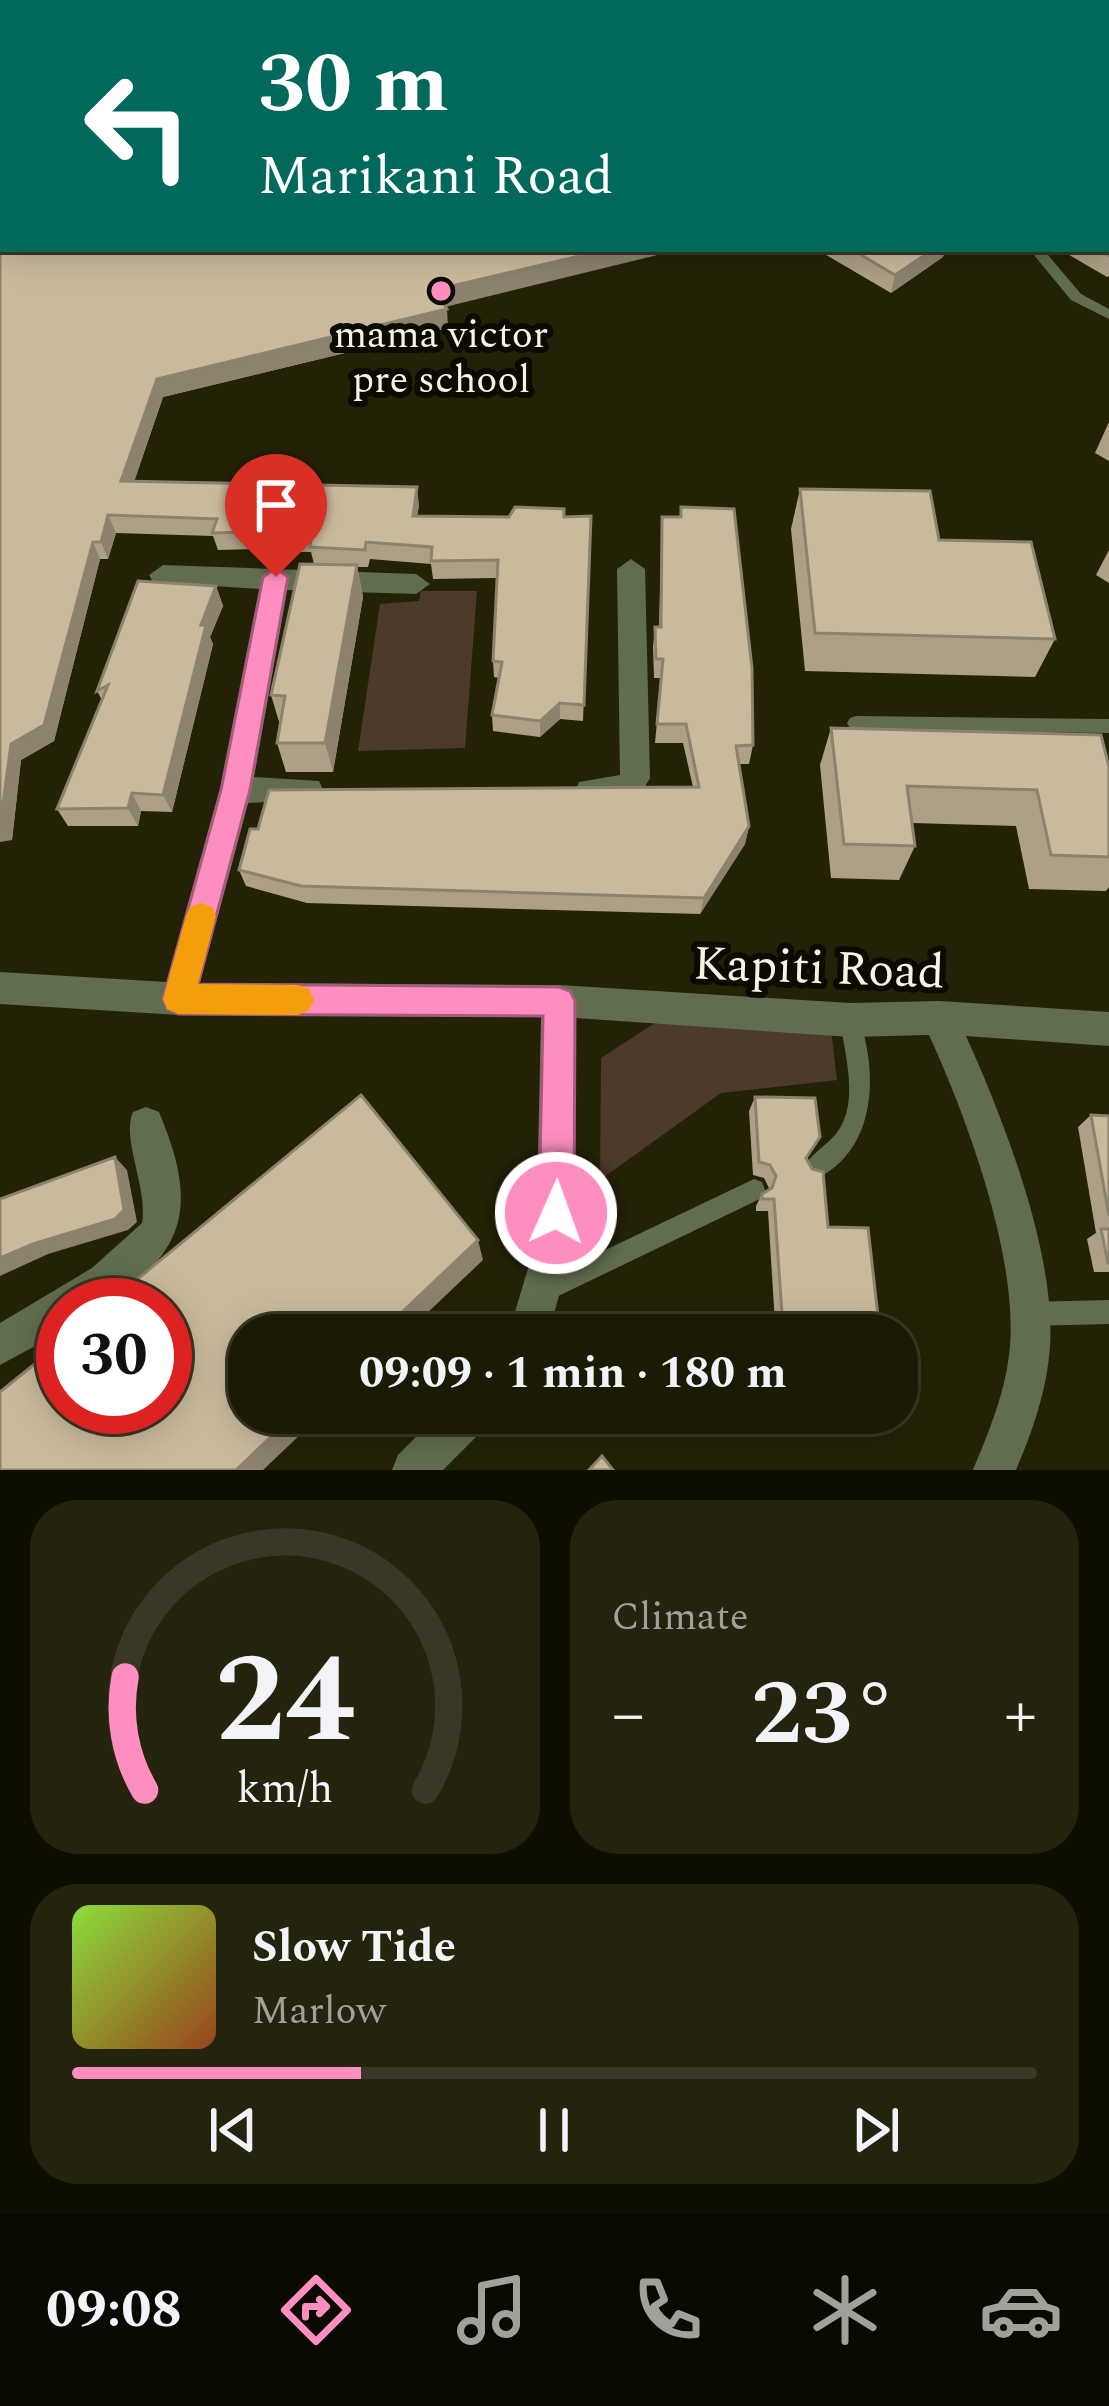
<!DOCTYPE html>
<html lang="en">
<head>
<meta charset="utf-8">
<style>
	:root { --surface:#1b1a04; --page:#24230e; --text:#f1f3f6; --muted:#a0a19a; --line:#393826; --accent:#fd8ebf }
	body { margin:0; font-family:Spectral,serif; background:var(--page); color:var(--text); height:100vh; display:flex; flex-direction:column; font-size:45px; white-space:nowrap }
	* { box-sizing:border-box; margin:0 }
	p { font-size:39px; color:var(--muted) }
	.icon { flex:none; width:66px; height:66px; fill:none; stroke:currentColor; stroke-width:2; stroke-linecap:round; stroke-linejoin:round }
	.map { position:relative; height:1470px; overflow:hidden }
	.drawer { display:flex; flex-direction:column; gap:30px; padding:30px; background:#0f0e02; flex:1 }
	.drawer>* { flex:none }
	.hud { position:absolute; left:0px; top:0px; width:1110px; height:252px; box-shadow:0 6px 30px #0003,0 0 0 3px var(--line); background:#00695c; color:#fff; overflow:hidden }
	.speed { position:absolute; left:36px; top:1278px; display:flex; gap:24px; font-size:60px; font-weight:700; text-align:center }
	.speed>* { display:grid; place-content:center; width:156px; height:156px; border-radius:50%; background:var(--surface); box-shadow:0 6px 30px #0003,0 0 0 3px var(--line); line-height:1 }
	.speed .limit { border:18px solid #d22; background:#fff; color:#111 }
	.pin { position:absolute; display:grid; place-items:center; width:102px; height:102px; color:#fff; margin:-123px -51px; border-radius:50% 50% 50% 0; rotate:-45deg; box-shadow:0 0 12px #0007 }
	.pin .icon { rotate:45deg }
	.me { position:absolute; width:132px; margin:-66px; rotate:2deg; stroke-linejoin:round; filter:drop-shadow(0 0 9px #0008) }
	.turn { display:flex; align-items:center; gap:42px; height:252px; padding:0 60px; font-size:54px }
	.turn .icon { width:156px; height:156px; stroke-width:2.5 }
	.turn b { display:block; font-size:84px; line-height:102px }
	.big { font-size:90px; font-weight:700; line-height:1.1 }
	.drawer .widget { flex:1; display:flex; flex-direction:column; justify-content:center; gap:18px; min-width:0; padding:0 42px; border-radius:48px; background:var(--page) }
	.drawer .dial { align-items:center; gap:0 }
	.dial svg { height:312px; overflow:visible; fill:none; stroke:var(--line); stroke-width:7; stroke-linecap:round; text-anchor:middle }
	.dial text { fill:var(--text); stroke:none }
	.song { display:flex; align-items:center; gap:36px }
	.cover { width:144px; height:144px; border-radius:18px; background:linear-gradient(135deg,hsl(90 70% 55%),hsl(20 70% 35%)) }
	.played { height:12px; border-radius:6px; background:linear-gradient(90deg,var(--accent) 30%,var(--line) 30%) }
	.keys { display:flex; justify-content:space-around; direction:ltr }
	.heat { display:flex; justify-content:space-between; align-items:center; font-size:66px; direction:ltr }
	.drawer .tiles { flex:1; display:grid; gap:30px; grid-template-columns:1fr 1fr }
	.widget:last-child { grid-column:span 2 }
	.trip { position:absolute; left:228px; top:1314px; width:690px; height:120px; border-radius:48px; background:var(--surface); box-shadow:0 6px 30px #0003,0 0 0 3px var(--line); font-weight:700; line-height:120px; text-align:center }
	.menu { display:flex; height:192px; justify-content:space-around; align-items:center; background:#0b0a02; color:var(--muted) }
	.menu .icon { width:84px; height:84px }
	.menu .active { color:var(--accent) }
	.menu b { font-size:54px; color:var(--text) }
	.map>svg:first-child { display:block }
	.green { fill:#4d3a2b }
	.lines { fill:none; stroke-linecap:round; stroke-linejoin:round }
	.lane { fill:#606d4f; fill-rule:evenodd }
	.street { fill:#606d4f; fill-rule:evenodd }
	.wall { fill:#aea087 }
	.shaded-wall { fill:#8d826e }
	.building { fill:#caba9d; stroke:#8d826e; stroke-width:3 }
	.route { fill:#fd8ebf; stroke:#a45c7c; stroke-width:3 }
	.slow { fill:#f59e0b }
	.poi-dot { fill:#fd8ebf; stroke:#0c0b02; stroke-width:4.5 }
	.labels { text-anchor:middle; stroke-width:12; stroke-linejoin:round; paint-order:stroke }
	.far-poi-label { font-size:39px; fill:#f5f4e3; stroke:#0c0b02 }
	.street-label { font-size:48px; fill:#f5f4e3; stroke:#0c0b02 }
</style>
</head>
<body>
<div class="map">
<svg width="1109" height="1470" viewBox="0 0 1109 1470">
	<rect width="100%" height="100%" fill="#242206"/>
	<path class="green" d="M421,591H477L465,748L358,751L380,604L419,601Z
		M658,1021L831,1030L837,1080L721,1093L600,1180L601,1058Z"/>
	<g class="lines">
		<path class="lane" d="M1029,249H1043L1081,294L1109,309V319L1071,300Z
			M856,716L1109,719V733L856,730L850,728L847,723L850,718Z
			M850,1010L857,1013C879,1070 878,1151 814,1180L806,1177L803,1169C810,1154 825,1147 836,1134C860,1103 845,1056 840,1020L843,1013Z
			M754,1179L762,1182L765,1190L762,1198L550,1300L542,1304L534,1300L530,1292L534,1284Z
			M1109,1300V1324L1027,1326L1019,1322L1015,1314L1019,1306L1027,1302Z"/>
		<path class="street" d="M631,559L645,569L650,778L639,797L590,804L579,800L575,791L579,782L620,775L617,569Z
			M163,565L416,574L430,584L416,594L287,590L254,777L319,781L323,790L319,799L248,803L200,983L559,985L850,1003L939,1001L1109,1012V1046L966,1036C1004,1120 1056,1254 1050,1346C1047,1390 1033,1430 1016,1470H973C990,1429 1006,1391 1010,1346C1017,1254 967,1118 929,1035L850,1037L576,1018L574,1242L548,1335H508L536,1242L541,1017L179,1015L0,1004V972L167,982L221,790L260,589L153,582L149,575Z
			M146,1107L159,1112C197,1203 189,1249 107,1305H63V1331L0,1365V1323L92,1268L142,1223C148,1187 121,1140 133,1112Z
			M440,1413H491L485,1428L443,1470H392L398,1455Z"/>
	</g>
	<path class="wall" d="M0,0L1107,3L445,307L448,328L163,397L134,482L419,505L417,516H591L583,721L560,719L540,737L493,731L492,715L499,678L494,677L493,661L497,578L433,579L431,564L370,559L368,567H357L363,597L333,772H286L277,743L280,725L271,695L314,564L311,552H287L286,548L218,550L213,536L116,533L108,559H100L54,741L21,760L12,840Z
		M1109,111V276L1107,277L1059,249H1107Z
		M816,249H945L943,257L891,293Z
		M1109,422V461L1095,453Z
		M800,489L939,540L1055,639L1035,677L805,671L791,529Z
		M681,507L753,745L749,764H739L749,826L745,844L700,914L307,903L246,886L239,870L693,787L683,743H655L661,678H654L653,647L655,627H659L662,517H680Z
		M1109,550V583L1096,575Z
		M216,586L223,606L210,637L213,644L172,812L141,811L138,826H68L57,809L102,700L97,691Z
		M831,728L1109,767V887L1106,891L1029,889L1016,826L912,823L915,846L899,880L831,878L820,765Z
		M755,1097L806,1159L828,1227L878,1316L868,1325L775,1323L768,1211H756V1206L762,1194L769,1188L764,1178L753,1175L749,1111Z
		M1091,1115L1109,1116V1272H1094L1087,1239L1096,1233L1078,1127Z"/>
	<path class="shaded-wall" d="M609,249H682L437,309L435,290Z
		M934,249H945L943,257L891,293L895,275Z
		M447,309L448,328L163,397L128,499L121,481L157,379Z
		M417,487L419,505L415,533L413,516Z
		M108,515L116,533L108,559L101,542Z
		M93,542L100,559L54,741L21,760L12,840L0,842V825L11,744Z
		M357,565L363,597L333,772L325,743Z
		M216,586L223,606L210,637L213,644L172,812L163,795L201,625Z
		M560,703V719L540,737V721Z
		M132,793L141,811L138,826L128,808Z
		M749,826L745,844L700,914L704,898Z
		M115,1157L127,1170L137,1222L128,1230L48,1254L0,1276V1258Z
		M478,1240L483,1260L404,1335H378Z
		M296,1413H323L263,1470H236Z"/>
	<path class="building" d="M0,0H1104L1109,4V49H1107V3H3V249H609L435,290L447,309L157,379L121,481L417,487L413,516L509,517L515,507L564,509V517L591,516L584,705L560,703L540,721L492,715L502,662L493,661L498,560L431,561L432,547L366,542L365,550L310,547L312,535H283L284,531L212,533L217,519L108,515L101,542H93L44,725L11,744L0,825Z
		M1107,110L1109,111V256L1097,249H1107Z
		M851,249H934L895,275Z
		M800,489L930,491L939,540L1031,542L1055,639L815,633Z
		M681,507L734,509L752,668L753,745L736,746L749,826L704,898L301,886L239,870L250,829H258L269,790L699,787L686,724H657L663,659H656L655,627H661L662,517H681Z
		M300,564L357,565L325,743H277L285,696L271,695Z
		M138,581L216,586L201,625H206L163,795L132,793L128,808L57,809L108,685L97,691Z
		M831,728L1101,735L1109,767V857L1051,855L1037,790L907,786L915,846L844,844Z
		M361,1095L478,1240L378,1335H249V1413H296L236,1470H0V1392L63,1341V1407H165V1305H106Z
		M755,1097L815,1098L820,1137L806,1158L812,1169L823,1172L828,1227L868,1228L878,1316L782,1314L774,1199H762V1194L772,1188L776,1176L770,1165L759,1162Z
		M1091,1115L1109,1116V1216Z
		M115,1157L124,1210L115,1219L33,1244L0,1258V1199Z
		M1101,1229H1109V1263H1108Z
		M602,1456L613,1470H589Z"/>
	<path class="route" d="M276,568L288,577L250,790L198,984L559,987L570,991L575,1001L574,1213L569,1225L556,1230L544,1225L539,1213L543,1016L178,1014L167,1009L163,999L221,790L263,577Z"/>
	<path class="slow" d="M201,903L212,907L216,916L198,984L298,985L309,989L314,1000L309,1010L298,1015L178,1014L167,1009L163,999L186,916L190,907Z"/>
	<circle class="poi-dot" cx="441" cy="291" r="12"/>
	<g class="labels">
		<g class="far-poi-label">
			<text x="441" y="347">mama victor<tspan x="441" dy="45">pre school</tspan></text>
		</g>
		<g class="street-label">
			<text transform="translate(819 966) rotate(2)" y="17">Kapiti Road</text>
		</g>
	</g>
</svg>
<div class="speed"><div class="limit">30</div></div>
<div class="pin" style="left:276px;top:577px;background:#d93025"><svg class="icon" aria-label="arrive" viewBox="0 0 24 24"><path d="M6 21V4h12l-3 4 3 4H6"/></svg></div>
<svg class="me" style="left:556px;top:1213px" viewBox="-20 -20 40 40"><circle r="17" fill="#fd8ebf" stroke="#fff" stroke-width="3"/><path d="M0-11L8 9 0 5-8 9z" fill="#fff"/></svg>
<div class="trip">09:09 · 1 min · 180 m</div>
<div class="hud">
<div class="turn"><svg class="icon" aria-label="left" viewBox="0 0 24 24"><path d="M17 20v-9H6M10 6l-5 5 5 5"/></svg><div><b>30 m</b>Marikani Road</div></div>
</div>
</div>
<section class="drawer">
<div class="tiles">
<div class="widget dial"><svg viewBox="0 0 100 80">
<path d="M14 69A42 42 0 1 1 86 69"/>
<path d="M14 69A42 42 0 0 1 9 40" stroke="#fd8ebf"/>
<text x="50" y="56" font-size="32" font-weight="700">24</text>
<text x="50" y="72" font-size="11">km/h</text>
</svg></div>
<div class="widget"><p>Climate</p>
<div class="heat"><a>−</a><b class="big">23°</b><a>+</a></div>
</div>
<div class="widget">
<div class="song"><i class="cover"></i><div><b>Slow Tide</b><p>Marlow</p></div></div>
<div class="played"></div>
<div class="keys"><svg class="icon" aria-label="previous" viewBox="0 0 24 24"><path d="M18 5L8 12l10 7zM5 5v14"/></svg><svg class="icon" aria-label="pause" viewBox="0 0 24 24"><path d="M8 5v14M16 5v14"/></svg><svg class="icon" aria-label="next" viewBox="0 0 24 24"><path d="M6 5l10 7-10 7zM19 5v14"/></svg></div>
</div>
</div>
</section>
<nav class="menu">
<b>09:08</b>
<svg class="icon active" aria-label="directions" viewBox="0 0 24 24"><path d="M12 3l9 9-9 9-9-9zM9 14v-3h6M13 9l2 2-2 2"/></svg>
<svg class="icon" aria-label="music" viewBox="0 0 24 24"><path d="M9 18V5l10-2v13"/><circle cx="6" cy="18" r="3"/><circle cx="16" cy="16" r="3"/></svg>
<svg class="icon" aria-label="phone" viewBox="0 0 24 24"><path d="M5 4h4l2 5-3 2q2 4 5 5l2-3 5 2v4C11 20 4 13 5 4z"/></svg>
<svg class="icon" aria-label="climate" viewBox="0 0 24 24"><path d="M12 3v18M4 7l16 10M4 17L20 7"/></svg>
<svg class="icon" aria-label="car" viewBox="0 0 24 24"><path d="M5 17H2v-5l4-1 3-4h7l3 4 3 1v5h-3M9 17h6M6 11h13"/><circle cx="7" cy="17" r="2"/><circle cx="17" cy="17" r="2"/></svg>
</nav>
</body>
</html>
